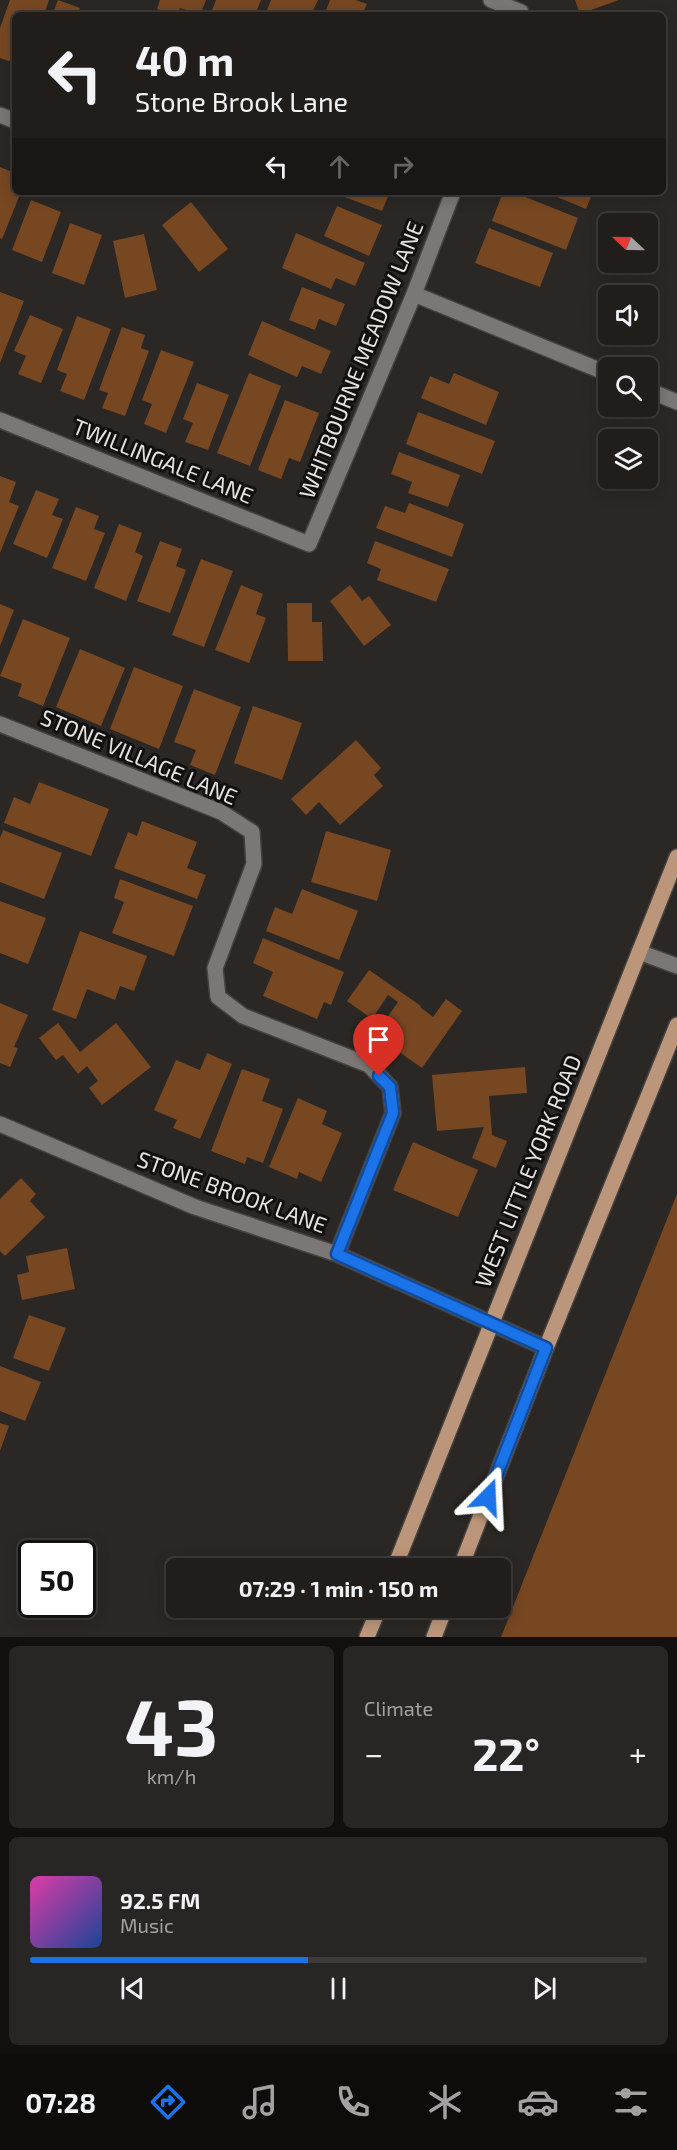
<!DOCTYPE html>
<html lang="en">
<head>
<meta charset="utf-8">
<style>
	:root { --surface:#201d1b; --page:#282624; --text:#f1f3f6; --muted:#a2a2a3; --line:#3d3b3a; --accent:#1a73e8 }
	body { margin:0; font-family:"Exo 2",sans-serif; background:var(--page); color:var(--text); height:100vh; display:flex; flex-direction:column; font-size:22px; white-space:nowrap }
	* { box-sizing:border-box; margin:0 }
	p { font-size:20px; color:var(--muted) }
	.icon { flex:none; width:33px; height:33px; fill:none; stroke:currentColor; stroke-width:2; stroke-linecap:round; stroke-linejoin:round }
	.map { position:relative; height:1637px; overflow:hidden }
	.panel { display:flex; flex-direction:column; gap:9px; padding:9px; background:#12100f; flex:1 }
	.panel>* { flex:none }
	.top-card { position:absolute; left:12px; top:12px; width:654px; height:183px; border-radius:9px; box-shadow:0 3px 15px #0003,0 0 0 2px var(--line); background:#201d1b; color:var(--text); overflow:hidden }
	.needle { width:39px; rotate:292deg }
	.buttons { position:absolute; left:598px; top:213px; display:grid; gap:12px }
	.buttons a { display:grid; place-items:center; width:60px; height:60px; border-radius:9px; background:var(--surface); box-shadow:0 3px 15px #0003,0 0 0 2px var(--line); font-size:30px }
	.speed { position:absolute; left:18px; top:1540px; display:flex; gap:12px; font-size:30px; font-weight:700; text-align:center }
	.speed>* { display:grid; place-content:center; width:78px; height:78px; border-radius:50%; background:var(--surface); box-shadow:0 3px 15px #0003,0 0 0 2px var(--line); line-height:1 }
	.speed .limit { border:3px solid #111; border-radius:9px; background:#fff; color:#111 }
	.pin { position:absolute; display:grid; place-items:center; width:51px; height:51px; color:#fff; margin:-62px -26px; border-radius:50% 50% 50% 0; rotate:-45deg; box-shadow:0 0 6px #0007 }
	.pin .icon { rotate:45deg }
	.me { position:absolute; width:66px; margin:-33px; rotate:21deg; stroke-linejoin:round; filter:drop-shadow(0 0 4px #0008) }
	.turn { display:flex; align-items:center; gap:21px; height:126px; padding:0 24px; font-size:27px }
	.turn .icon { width:78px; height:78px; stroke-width:2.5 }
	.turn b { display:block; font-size:42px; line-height:51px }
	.lanes { display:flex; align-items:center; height:57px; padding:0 24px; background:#0003; justify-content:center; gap:30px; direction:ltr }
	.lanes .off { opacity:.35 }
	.big { font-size:45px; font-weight:700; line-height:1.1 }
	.panel .widget { flex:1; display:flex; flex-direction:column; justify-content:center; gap:9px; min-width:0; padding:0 21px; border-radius:9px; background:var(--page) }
	.panel .dial { align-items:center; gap:0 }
	.dial b { font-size:78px; line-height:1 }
	.song { display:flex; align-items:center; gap:18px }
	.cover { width:72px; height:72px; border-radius:9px; background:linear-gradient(135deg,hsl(320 70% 55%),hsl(220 70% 35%)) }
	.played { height:6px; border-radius:3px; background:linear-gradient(90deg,var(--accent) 45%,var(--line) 45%) }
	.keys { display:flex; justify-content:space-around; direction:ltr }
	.heat { display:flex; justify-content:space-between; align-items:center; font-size:33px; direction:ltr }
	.panel .tiles { flex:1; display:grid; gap:9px; grid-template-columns:1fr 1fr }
	.widget:last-child { grid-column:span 2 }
	.trip { position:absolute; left:166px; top:1558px; width:345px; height:60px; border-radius:9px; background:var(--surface); box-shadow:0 3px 15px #0003,0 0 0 2px var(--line); font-weight:700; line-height:60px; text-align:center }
	.menu { display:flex; height:96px; justify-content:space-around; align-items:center; background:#0d0c0b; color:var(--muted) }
	.menu .icon { width:42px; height:42px }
	.menu .on { color:var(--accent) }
	.menu b { font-size:27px; color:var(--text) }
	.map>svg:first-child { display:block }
	.building { fill:#774722 }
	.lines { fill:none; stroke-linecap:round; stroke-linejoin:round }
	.minor-casing { stroke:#454240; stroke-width:18 }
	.major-casing { stroke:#454240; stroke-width:18 }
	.minor { stroke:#7b7775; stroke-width:15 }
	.major { stroke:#bc967a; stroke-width:15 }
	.route-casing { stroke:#114b97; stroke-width:15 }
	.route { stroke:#1a73e8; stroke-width:10 }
	.labels { text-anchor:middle; stroke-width:6; stroke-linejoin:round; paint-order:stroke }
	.street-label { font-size:22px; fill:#e6e4e2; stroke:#11100f }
</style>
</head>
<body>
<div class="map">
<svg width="677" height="1637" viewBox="0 0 677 1637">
	<rect width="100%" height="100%" fill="#2a2724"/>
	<path class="building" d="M10,0H49L44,15H15V63L0,58V28Z
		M58,0L80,8L77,15H52Z
		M160,0H206L200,15L180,8L178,15H172L157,9Z
		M216,0H261L255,15H210Z
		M271,0H318L311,15H265Z
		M330,0H356L367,4L362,15H324Z
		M575,0H619L580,14Z
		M0,167L15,173V192H21L2,239L0,238Z
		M331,192H390L382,211Z
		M503,192H513L578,218L566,250L492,221Z
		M545,192H593L586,209Z
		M31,200L61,212L42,262L12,250Z
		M191,202L228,249L199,272L162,225Z
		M337,206L382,225L369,256L324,236Z
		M70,223L102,235L84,285L52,273Z
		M489,228L553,253L540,287L475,263Z
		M296,233L365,263L355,286L336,278L331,289L282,268Z
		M144,234L157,290L125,298L113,241Z
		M302,287L345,304L336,326L319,319L315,330L289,320Z
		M0,292L24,301L0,363Z
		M30,315L63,329L41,383L18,374L26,356L14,351Z
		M77,316L111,329L84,400L60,391L67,374L57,370Z
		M262,321L331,351L321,374L302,366L297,377L248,355Z
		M122,327L145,335L141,348L149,351L125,416L102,408L108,393L99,390Z
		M161,350L194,362L166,433L144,424L152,404L142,400Z
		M249,373L281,386L250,466L217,453Z
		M454,373L499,392L486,425L421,398L430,376L449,384Z
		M197,383L229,395L208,450L185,442L193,423L183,419Z
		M285,400L319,413L300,462L289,458L281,479L258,470Z
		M418,412L495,441L482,474L406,444Z
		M399,452L460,475L448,507L408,493L412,482L391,474Z
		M0,476L16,482L9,502L19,506L0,553Z
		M36,490L59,499L52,515L63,519L47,558L13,544Z
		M409,503L464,524L452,557L376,528L385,506L405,513Z
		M76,507L99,516L94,529L105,533L86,581L52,568Z
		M119,524L142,533L135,552L143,556L126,601L94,588Z
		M160,541L182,549L176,566L186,570L170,613L137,601Z
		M375,541L449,569L436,602L377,580L381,569L367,563Z
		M201,559L233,571L204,647L172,635Z
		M241,585L263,594L256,614L266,618L249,663L215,650Z
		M350,585L362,601L369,596L391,625L364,646L330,601Z
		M287,603H312V622H322L323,661H288Z
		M0,604L14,610L0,646Z
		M23,619L70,638L43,706L18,696L22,684L0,676Z
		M80,649L125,668L101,726L56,707Z
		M134,667L183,686L159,749L110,729Z
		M194,689L241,707L215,775L190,765L196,750L174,742Z
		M253,706L302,723L282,780L234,763Z
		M356,740L381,768L374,775L383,786L340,825L319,802L306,815L291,799Z
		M39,782L109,809L91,856L4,823L14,797L30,804Z
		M142,821L197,842L187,868L206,875L197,899L114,868L128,832L137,836Z
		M3,830L62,853L44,899L0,882V838Z
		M326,831L391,850L377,901L311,882Z
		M120,879L193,906L174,956L112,933L124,902L114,898Z
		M302,889L358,911L339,960L266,931L275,907L292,914Z
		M0,901L46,918L28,964L0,953Z
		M80,931L147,956L134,991L120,986L115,1000L87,989L76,1019L52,1010Z
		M263,938L344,972L331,1005L324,1002L317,1019L263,996L273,972L253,963Z
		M369,970L421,1006L420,1007L433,1017L446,999L462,1011L422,1068L375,1035L398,1002L388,995L372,1019L347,1001Z
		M0,1003L28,1015L14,1047L18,1048L10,1067L0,1063Z
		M58,1023L80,1052L116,1023L151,1067L102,1105L89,1088L98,1081L87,1066L78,1074L63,1055L56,1060L39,1038Z
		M207,1053L232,1064L200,1139L173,1128L177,1120L154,1110L176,1060L200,1070Z
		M525,1067L527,1093L489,1096L492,1135L507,1141L496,1168L472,1158L484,1127L437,1131L432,1075Z
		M242,1069L270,1079L262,1101L283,1109L263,1163L247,1157L245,1164L211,1151Z
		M298,1098L327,1111L322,1124L342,1133L321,1182L299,1172L297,1179L269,1167Z
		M413,1142L478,1170L458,1217L393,1190Z
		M21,1178L36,1194L30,1201L45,1217L5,1256L0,1251V1199Z
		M677,1194V1637H501Z
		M67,1248L75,1289L22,1300L17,1275L29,1272L26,1256Z
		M29,1315L66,1328L49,1371L13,1358Z
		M0,1366L41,1382L25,1421L0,1411Z
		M0,1423L9,1426L0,1451Z"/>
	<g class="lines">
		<defs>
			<path id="minor" d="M491,0L521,12L519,15
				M0,115L15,121
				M414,294L609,374
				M648,390L677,402
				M0,420L309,544L414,294L453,192
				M0,724L221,812L252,832L254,864L215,968L218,997L243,1016L369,1065L390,1087L393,1113L337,1254
				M639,952L677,966
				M0,1124L195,1207L337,1254L546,1348"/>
			<path id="major" d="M394,1569L677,857
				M460,1569L546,1348L677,1025
				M367,1637L379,1608
				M434,1637L445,1608"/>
		</defs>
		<use href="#minor" class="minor-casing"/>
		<use href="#major" class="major-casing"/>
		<use href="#minor" class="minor"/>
		<use href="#major" class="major"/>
	</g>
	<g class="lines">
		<defs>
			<path id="route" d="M379,1076L390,1087L393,1113L337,1254L546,1348L488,1497"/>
		</defs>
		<use href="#route" class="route-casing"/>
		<use href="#route" class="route"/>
	</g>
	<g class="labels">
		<g class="street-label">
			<text transform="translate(361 360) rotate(-68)" y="8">WHITBOURNE MEADOW LANE</text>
			<text transform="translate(163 461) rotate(22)" y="8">TWILLINGALE LANE</text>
			<text transform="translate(139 757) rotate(23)" y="8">STONE VILLAGE LANE</text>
			<text transform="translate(528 1171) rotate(-68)" y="8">WEST LITTLE YORK ROAD</text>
			<text transform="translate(232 1192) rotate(20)" y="8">STONE BROOK LANE</text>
		</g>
	</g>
</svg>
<div class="buttons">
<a><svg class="needle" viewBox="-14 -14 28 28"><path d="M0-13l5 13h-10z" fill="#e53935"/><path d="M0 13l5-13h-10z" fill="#a2a2a3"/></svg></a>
<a><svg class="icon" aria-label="sound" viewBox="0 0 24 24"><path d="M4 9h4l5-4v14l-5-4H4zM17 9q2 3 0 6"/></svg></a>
<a><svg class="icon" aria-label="search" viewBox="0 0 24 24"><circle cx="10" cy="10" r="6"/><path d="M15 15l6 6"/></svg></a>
<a><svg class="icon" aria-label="layers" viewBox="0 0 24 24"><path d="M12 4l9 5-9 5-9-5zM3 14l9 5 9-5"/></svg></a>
</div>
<div class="speed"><div class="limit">50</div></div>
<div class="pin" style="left:379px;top:1076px;background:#d93025"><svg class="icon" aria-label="arrive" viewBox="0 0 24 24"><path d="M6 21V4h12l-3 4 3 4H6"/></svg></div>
<svg class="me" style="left:488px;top:1497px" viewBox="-20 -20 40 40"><path d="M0-17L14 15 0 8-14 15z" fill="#1a73e8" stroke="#fff" stroke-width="4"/></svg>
<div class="trip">07:29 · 1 min · 150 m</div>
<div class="top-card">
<div class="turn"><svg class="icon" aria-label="left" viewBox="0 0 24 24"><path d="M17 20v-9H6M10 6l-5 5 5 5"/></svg><div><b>40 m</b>Stone Brook Lane</div></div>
<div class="lanes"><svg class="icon" aria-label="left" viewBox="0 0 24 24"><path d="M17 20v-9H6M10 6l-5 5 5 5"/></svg><svg class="icon off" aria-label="ahead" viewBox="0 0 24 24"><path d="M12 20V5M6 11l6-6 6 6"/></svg><svg class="icon off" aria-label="right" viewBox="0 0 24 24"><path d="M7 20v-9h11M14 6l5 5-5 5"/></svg></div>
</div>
</div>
<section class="panel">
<div class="tiles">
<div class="widget dial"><b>43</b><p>km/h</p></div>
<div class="widget"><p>Climate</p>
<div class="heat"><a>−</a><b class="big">22°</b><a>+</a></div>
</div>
<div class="widget">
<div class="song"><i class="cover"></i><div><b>92.5 FM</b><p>Music</p></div></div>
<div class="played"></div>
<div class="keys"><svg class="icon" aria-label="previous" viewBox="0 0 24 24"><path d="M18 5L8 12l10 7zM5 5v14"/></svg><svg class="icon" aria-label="pause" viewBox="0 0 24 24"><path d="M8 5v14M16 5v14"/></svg><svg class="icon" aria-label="next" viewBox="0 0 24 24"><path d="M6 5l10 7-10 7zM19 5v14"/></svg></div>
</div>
</div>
</section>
<nav class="menu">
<b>07:28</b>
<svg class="icon on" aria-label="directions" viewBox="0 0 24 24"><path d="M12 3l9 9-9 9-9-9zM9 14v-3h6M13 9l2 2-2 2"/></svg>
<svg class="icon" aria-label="music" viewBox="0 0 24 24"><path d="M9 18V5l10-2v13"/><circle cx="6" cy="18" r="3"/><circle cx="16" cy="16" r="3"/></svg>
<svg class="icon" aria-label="phone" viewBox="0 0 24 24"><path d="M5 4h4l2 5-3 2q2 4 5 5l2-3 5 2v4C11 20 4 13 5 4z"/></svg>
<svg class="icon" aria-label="climate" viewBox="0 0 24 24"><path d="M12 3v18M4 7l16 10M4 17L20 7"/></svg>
<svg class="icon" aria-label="car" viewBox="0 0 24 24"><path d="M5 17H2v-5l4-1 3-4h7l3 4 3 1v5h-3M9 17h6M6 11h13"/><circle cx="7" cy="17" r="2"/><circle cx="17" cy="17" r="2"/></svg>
<svg class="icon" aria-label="filters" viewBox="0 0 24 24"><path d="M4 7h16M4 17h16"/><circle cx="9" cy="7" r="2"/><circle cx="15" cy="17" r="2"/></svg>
</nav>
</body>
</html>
